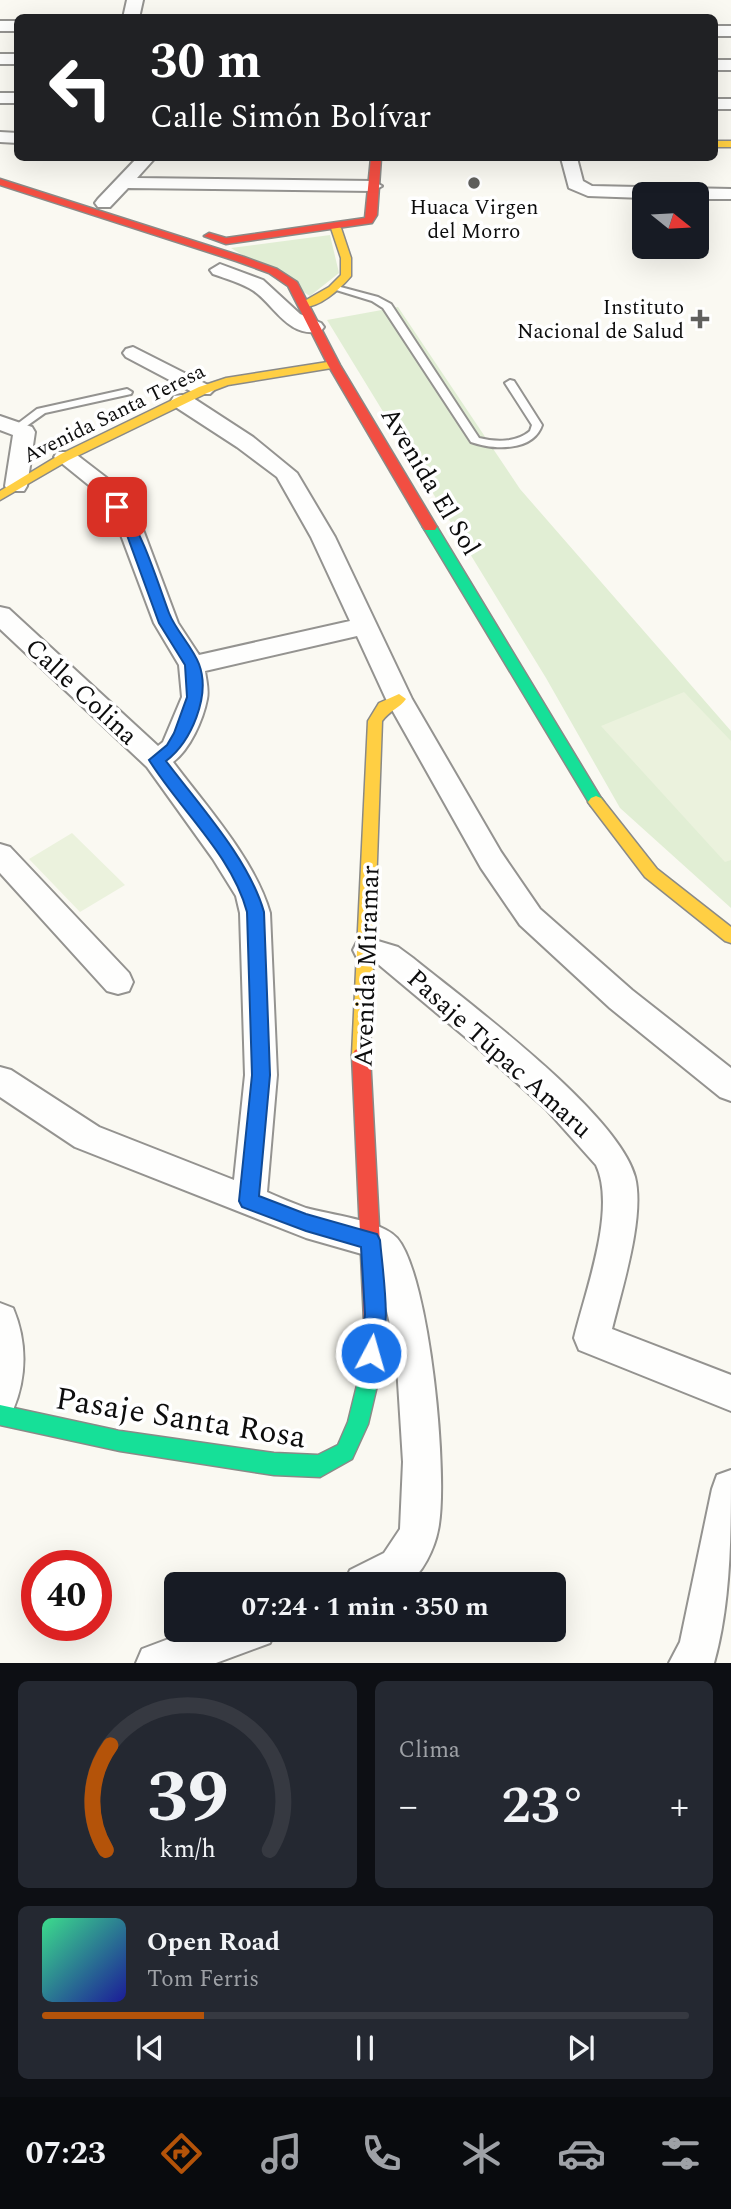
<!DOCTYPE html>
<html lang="es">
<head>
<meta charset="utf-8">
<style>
	:root { --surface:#171b24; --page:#242831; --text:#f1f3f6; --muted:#9ea1a6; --line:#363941; --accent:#b45309 }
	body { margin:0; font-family:Spectral,serif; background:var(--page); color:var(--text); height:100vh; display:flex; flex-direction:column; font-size:26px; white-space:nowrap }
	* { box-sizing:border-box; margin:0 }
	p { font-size:23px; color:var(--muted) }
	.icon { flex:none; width:38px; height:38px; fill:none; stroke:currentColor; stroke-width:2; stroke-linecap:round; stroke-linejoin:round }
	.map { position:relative; height:1663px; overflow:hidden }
	.side { display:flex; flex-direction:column; gap:18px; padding:18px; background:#0d0f14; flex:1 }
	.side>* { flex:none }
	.hud { position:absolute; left:14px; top:14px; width:704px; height:147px; border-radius:10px; box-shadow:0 7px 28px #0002; background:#202124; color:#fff; overflow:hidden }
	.needle { width:46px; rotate:108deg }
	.buttons { position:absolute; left:632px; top:182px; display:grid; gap:14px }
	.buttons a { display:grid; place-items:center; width:77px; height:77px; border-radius:10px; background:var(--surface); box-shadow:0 7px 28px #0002; font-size:35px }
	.speed { position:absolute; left:21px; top:1550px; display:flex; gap:14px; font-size:35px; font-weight:700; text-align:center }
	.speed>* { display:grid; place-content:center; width:91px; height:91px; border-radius:50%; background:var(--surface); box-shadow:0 7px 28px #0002; line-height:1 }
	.speed .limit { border:10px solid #d22; background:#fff; color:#111 }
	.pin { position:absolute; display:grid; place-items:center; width:60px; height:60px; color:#fff; margin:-30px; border-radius:14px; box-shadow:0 4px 10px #0006 }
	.me { position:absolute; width:77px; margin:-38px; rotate:6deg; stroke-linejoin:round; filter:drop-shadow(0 0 5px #0008) }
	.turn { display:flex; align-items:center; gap:24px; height:147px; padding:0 21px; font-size:32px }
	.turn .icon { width:91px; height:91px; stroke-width:2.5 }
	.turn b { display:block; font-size:49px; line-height:60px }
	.big { font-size:52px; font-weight:700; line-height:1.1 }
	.side .card { flex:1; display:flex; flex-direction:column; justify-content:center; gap:10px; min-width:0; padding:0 24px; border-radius:10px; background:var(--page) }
	.side .dial { align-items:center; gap:0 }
	.dial svg { height:182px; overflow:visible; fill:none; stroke:var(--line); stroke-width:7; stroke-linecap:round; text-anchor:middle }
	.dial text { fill:var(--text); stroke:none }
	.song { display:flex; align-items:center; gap:21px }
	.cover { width:84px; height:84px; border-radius:10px; background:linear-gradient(135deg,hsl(150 70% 55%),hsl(240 70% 35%)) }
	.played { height:7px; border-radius:4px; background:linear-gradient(90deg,var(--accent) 25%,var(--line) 25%) }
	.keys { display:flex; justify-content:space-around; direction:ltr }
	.heat { display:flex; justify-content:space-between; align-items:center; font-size:38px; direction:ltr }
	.side .tiles { flex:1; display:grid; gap:18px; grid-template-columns:1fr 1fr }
	.card:last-child { grid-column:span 2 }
	.trip { position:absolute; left:164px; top:1572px; width:402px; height:70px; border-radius:10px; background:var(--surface); box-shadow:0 7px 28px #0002; font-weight:700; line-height:70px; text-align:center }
	.tabs { display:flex; height:112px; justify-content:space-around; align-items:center; background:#090b0e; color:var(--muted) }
	.tabs .icon { width:49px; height:49px }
	.tabs .selected { color:var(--accent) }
	.tabs b { font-size:32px; color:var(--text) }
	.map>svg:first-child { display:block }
	.green { fill:#e1eed4 }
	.pitch { fill:#ebf2dd }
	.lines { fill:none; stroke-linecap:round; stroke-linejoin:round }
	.lane-casing { stroke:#949390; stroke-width:4 }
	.street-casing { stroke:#949390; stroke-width:4 }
	.fast-casing { stroke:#8a8a87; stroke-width:3 }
	.slow-casing { stroke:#8a8a87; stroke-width:3 }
	.jam-casing { stroke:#8a8a87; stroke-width:3 }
	.lane { fill:#fefefd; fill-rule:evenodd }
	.street { fill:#fefefd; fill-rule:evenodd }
	.fast { fill:#16e098; fill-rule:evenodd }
	.slow { fill:#ffcf43; fill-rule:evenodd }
	.jam { fill:#f24e42; fill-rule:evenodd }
	.route { fill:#1a73e8; stroke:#114b97; stroke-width:2 }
	.poi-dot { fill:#60605d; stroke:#fff; stroke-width:2.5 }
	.labels { text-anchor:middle; stroke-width:7; stroke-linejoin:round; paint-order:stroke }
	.far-poi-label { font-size:21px; fill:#0d0d0d; stroke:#fff }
	.far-street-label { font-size:21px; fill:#0d0d0d; stroke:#fff }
	.street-label { font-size:26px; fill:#0d0d0d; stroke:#fff }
	.near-street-label { font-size:32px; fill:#0d0d0d; stroke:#fff }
</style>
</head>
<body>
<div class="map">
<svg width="731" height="1663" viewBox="0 0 731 1663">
	<rect width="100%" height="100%" fill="#faf9f2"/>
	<path class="green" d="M330,235L339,273L310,296L231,248Z
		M398,307L520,489L731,731V908L620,808L546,678L327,320Z"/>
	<path class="pitch" d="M684,692L731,741V860L725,862L601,726Z
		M72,833L125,885L80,912L29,859Z"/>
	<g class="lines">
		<defs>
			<path id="lane" d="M333,285L378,297L391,304L479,438C495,442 516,443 530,431L532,425L505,383L510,380L514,381L542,425C533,452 493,450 471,442L383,308L372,301L333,289Z
				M127,389L132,392L131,394L45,413L21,430H13L12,428L37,409Z"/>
			<path id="street" d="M127,0H143L139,18H123Z
				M0,21H18V31H0Z
				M714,26H731V36H714Z
				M0,54H18V64H0Z
				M714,60H731V70H714Z
				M0,93H18V103H0Z
				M714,99H731V109H714Z
				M0,132L18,133V143L0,142Z
				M137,158H155L137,178L373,181L382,186L373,191L128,188L110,207H98L95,203L98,199Z
				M561,158H577L583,181L592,186L731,189V199H696V194H644V198L588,196L569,188Z
				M220,264L263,280L300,314L321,323L324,327L321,331C289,339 275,306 254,291C242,283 227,279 213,274L210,270Z
				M133,347L210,386L214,390L210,394H196L126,357L123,353L126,349Z
				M182,395L190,396L253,437L297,473L335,537L412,699L501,852L540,909L632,990L731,1068V1101L720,1097L610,1008L520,925L481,868L386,699L357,636L205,671C206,679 209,690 207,699C203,720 190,749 173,762C206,806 255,860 270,913L277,1075L267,1192C280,1198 293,1203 306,1208C330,1215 381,1220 397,1238C430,1276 449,1480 438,1530C435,1547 422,1576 406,1584H344L350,1570L384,1553L400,1529L403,1462L396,1350L377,1268L372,1259L362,1254L306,1238L75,1147L0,1097V1067L11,1070L99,1127L234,1180L245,1075L240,913L236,896L213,859L147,767L0,629V607L9,609L158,746L163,742L182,697L179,665L154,623L118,527L96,491L54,457L57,452H73L112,482L142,527L178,623L199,655L350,621L311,537L277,477L237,447L174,406L171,401L174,396Z
				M0,416L32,427L35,432L27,486L24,491H8L5,486L13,435L0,430Z
				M0,844L10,847L129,973L133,982L129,991L118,994L107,991L0,873Z
				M368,938L398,947L413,958C467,1002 618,1113 635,1177C645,1217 622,1288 612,1329L731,1375V1411L579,1350L574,1338C585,1292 617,1209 596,1165L546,1109L476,1046L378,964L357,958L353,950L357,942Z
				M0,1303L13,1308C27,1341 27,1377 13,1410L0,1415Z
				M731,1470C731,1533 731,1603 714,1663H669L680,1642L712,1489L717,1475Z
				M195,1629H276L270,1643L216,1663H136L142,1649Z"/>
			<path id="fast" d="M430,523L437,527L601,798L604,802L601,806H591L423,527Z
				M374,1312L381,1314L384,1321L380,1373L368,1424L352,1459L320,1477L274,1475L120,1451L0,1425V1405L120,1431L274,1453L318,1455L338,1445L348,1422L360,1373L364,1321L367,1314Z"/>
			<path id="slow" d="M714,141H731V147H714Z
				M336,225L341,228L351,258V276C340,289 319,309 301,307V303L329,287L341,275V258L331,228Z
				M334,361L338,363V367L228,385L207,393L69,460L0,500V491L61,454L199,387L226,378Z
				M399,694L406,699C400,708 390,710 382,721L370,1055L367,1060L361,1062L355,1060L352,1055L368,721L379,703Z
				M596,796L601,798L657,869L731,927V943L725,941L645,877L591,806L588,802L591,798Z"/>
			<path id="jam" d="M371,158H381L377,215L372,223L226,244L204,236L209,233L226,238L365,218Z
				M0,179L244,257L277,269L297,282L340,365L437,527L435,530H425L423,527L328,365L288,286L269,273L236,261L0,185Z
				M361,1048L367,1050L370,1055L384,1321L381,1328L374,1330L367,1328L364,1321L352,1055L355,1050Z"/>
		</defs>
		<use href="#lane" class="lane-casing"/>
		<use href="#street" class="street-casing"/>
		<use href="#fast" class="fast-casing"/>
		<use href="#slow" class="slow-casing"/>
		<use href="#jam" class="jam-casing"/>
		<use href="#lane" class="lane"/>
		<use href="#street" class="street"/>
		<use href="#fast" class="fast"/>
		<use href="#slow" class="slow"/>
		<use href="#jam" class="jam"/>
	</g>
	<path class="route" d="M117,503L122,504C144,537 155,575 169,613C176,631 192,646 199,664C211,696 191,742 166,761C199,805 249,859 264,912L270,1075L259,1196L306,1214L377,1234L380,1240C383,1275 392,1328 379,1360L371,1363L364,1360L361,1353L365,1314L361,1247L306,1231L242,1207L239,1201L252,1075L247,912C232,855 180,810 149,760L167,745L174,733L187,697L185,665L159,623L124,527L111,507Z"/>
	<g class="poi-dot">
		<circle cx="474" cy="183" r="7"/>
		<path d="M696.5 308.5h7v7h7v7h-7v7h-7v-7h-7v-7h7z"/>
	</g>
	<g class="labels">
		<g class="far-poi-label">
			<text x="474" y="214">Huaca Virgen<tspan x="474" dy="24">del Morro</tspan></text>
			<text x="684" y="314" text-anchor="end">Instituto<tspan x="684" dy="24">Nacional de Salud</tspan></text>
		</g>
		<g class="far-street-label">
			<text transform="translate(114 413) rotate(-26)" y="7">Avenida Santa Teresa</text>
		</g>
		<g class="street-label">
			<text transform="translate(431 481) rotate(59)" y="9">Avenida El Sol</text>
			<text transform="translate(82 691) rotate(43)" y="9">Calle Colina</text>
			<text transform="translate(366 966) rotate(-88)" y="9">Avenida Miramar</text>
			<text transform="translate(500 1053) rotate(42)" y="9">Pasaje Túpac Amaru</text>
		</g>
		<g class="near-street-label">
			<text transform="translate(181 1417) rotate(9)" y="11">Pasaje Santa Rosa</text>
		</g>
	</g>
</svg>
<div class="buttons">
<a><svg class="needle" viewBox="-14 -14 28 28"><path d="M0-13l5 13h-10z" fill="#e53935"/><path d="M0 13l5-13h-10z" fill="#9ea1a6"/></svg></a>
</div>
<div class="speed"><div class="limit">40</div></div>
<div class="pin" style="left:117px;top:507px;background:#d93025"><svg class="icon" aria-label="arrive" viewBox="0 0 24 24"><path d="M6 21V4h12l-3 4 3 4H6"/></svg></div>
<svg class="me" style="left:371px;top:1353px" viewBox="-20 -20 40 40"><circle r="17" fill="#1a73e8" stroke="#fff" stroke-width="3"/><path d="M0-11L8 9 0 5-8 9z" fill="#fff"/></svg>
<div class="trip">07:24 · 1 min · 350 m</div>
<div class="hud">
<div class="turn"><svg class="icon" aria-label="left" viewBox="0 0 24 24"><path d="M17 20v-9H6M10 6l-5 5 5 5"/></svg><div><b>30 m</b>Calle Simón Bolívar</div></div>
</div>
</div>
<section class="side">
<div class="tiles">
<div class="card dial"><svg viewBox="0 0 100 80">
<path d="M14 69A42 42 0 1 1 86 69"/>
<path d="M14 69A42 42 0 0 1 16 23" stroke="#b45309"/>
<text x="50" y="56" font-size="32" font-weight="700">39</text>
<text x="50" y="72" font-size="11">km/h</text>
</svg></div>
<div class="card"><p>Clima</p>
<div class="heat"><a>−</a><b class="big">23°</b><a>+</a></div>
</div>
<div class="card">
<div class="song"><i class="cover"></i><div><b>Open Road</b><p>Tom Ferris</p></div></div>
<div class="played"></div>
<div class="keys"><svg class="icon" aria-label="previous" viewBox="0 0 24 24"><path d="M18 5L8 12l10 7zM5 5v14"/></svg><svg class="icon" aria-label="pause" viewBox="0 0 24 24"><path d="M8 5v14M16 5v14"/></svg><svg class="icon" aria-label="next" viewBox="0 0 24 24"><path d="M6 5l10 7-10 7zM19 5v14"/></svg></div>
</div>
</div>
</section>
<nav class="tabs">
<b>07:23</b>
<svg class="icon selected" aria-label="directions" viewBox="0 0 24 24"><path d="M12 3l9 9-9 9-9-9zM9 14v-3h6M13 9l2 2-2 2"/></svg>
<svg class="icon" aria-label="music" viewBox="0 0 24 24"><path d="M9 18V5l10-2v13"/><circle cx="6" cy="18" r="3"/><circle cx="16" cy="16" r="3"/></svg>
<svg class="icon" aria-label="phone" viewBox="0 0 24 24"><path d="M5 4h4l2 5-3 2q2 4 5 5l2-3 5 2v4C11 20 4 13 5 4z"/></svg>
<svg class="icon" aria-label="climate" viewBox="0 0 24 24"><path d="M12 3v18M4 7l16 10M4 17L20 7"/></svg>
<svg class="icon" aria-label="car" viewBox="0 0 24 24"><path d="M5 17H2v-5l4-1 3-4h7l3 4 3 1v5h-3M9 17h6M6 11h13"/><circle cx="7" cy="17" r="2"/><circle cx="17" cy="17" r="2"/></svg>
<svg class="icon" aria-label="filters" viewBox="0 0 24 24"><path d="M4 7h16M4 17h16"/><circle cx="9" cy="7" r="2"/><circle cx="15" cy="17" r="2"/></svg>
</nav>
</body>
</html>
